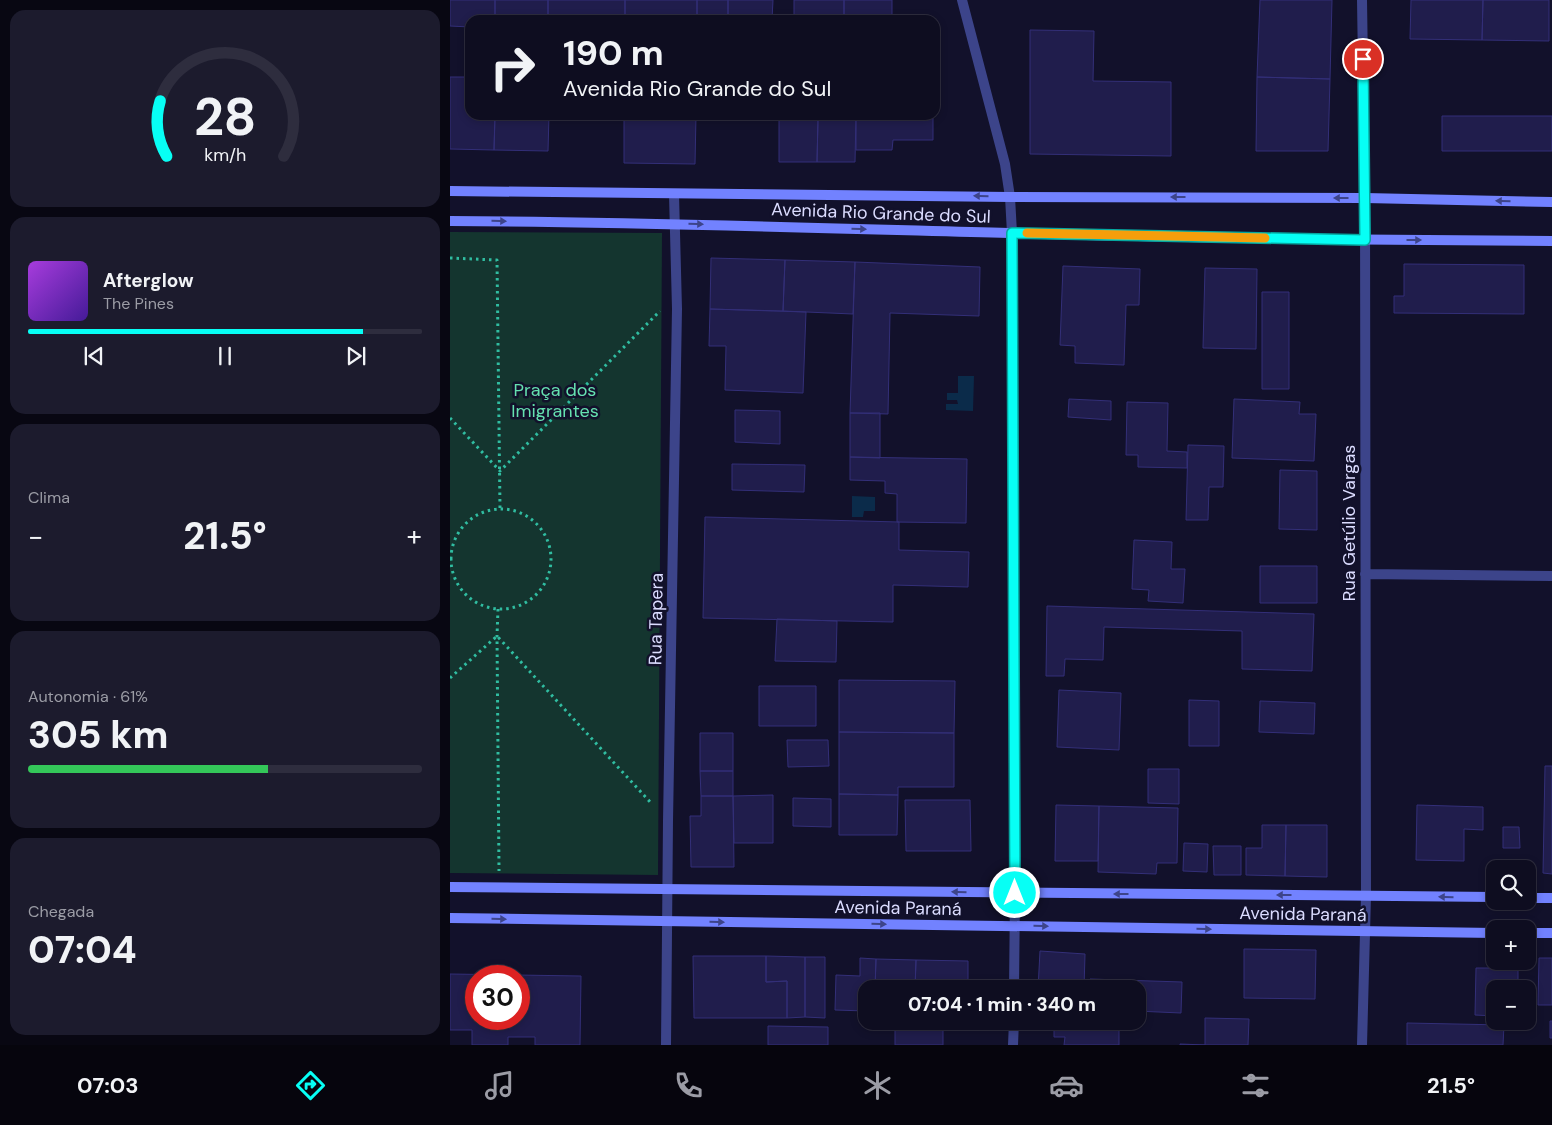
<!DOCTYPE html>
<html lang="pt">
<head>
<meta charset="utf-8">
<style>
	:root { --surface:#0e0d20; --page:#1c1b2d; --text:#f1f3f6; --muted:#9b9ca5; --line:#2e2d3e; --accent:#07fff5 }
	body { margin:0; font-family:"DM Sans",sans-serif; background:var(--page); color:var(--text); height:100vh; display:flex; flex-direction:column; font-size:19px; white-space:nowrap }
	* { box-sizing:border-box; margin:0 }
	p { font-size:16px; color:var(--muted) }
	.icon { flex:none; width:28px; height:28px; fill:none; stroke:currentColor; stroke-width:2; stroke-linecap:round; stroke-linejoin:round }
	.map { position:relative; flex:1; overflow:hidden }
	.details { display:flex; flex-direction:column; gap:10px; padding:10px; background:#080712; width:450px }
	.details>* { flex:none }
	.hud { position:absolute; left:15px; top:15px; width:475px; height:105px; border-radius:15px; box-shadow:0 2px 8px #0003,0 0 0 1px var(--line); background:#0e0d20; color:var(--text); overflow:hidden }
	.buttons { position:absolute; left:1036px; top:860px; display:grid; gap:10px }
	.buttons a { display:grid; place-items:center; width:50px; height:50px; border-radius:10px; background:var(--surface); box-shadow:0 2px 8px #0003,0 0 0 1px var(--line); font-size:25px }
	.speed { position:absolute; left:15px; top:965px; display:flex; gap:10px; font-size:25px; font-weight:700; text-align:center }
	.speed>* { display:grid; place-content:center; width:65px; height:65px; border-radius:50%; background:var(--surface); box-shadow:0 2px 8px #0003,0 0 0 1px var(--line); line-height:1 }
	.speed .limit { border:8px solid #d22; background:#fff; color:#111 }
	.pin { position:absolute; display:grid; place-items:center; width:42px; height:42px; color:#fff; margin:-21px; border:2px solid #fff; border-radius:50%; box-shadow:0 1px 5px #0007 }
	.me { position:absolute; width:55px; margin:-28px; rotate:0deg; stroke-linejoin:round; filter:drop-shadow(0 0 4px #0008) }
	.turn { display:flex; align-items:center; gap:18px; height:105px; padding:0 15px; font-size:22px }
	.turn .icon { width:65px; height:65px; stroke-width:2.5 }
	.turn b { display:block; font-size:35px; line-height:42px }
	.big { font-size:38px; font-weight:800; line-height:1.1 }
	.details .card { flex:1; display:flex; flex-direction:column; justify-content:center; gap:8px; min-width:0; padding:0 18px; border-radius:15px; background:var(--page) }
	.details .dial { align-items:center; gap:0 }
	.dial svg { height:130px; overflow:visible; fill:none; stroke:var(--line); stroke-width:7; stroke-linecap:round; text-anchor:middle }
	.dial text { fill:var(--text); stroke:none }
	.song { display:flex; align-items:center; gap:15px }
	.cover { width:60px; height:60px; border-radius:8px; background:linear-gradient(135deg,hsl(280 70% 55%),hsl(260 70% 35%)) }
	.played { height:5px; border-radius:2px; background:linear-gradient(90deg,var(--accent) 85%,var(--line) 85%) }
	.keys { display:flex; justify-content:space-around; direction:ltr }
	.heat { display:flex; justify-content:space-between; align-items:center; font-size:28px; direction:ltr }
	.charge { height:8px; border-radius:4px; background:linear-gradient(90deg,#34c759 61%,var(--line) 0) }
	.trip { position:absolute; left:408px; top:980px; width:288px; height:50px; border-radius:15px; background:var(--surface); box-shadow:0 2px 8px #0003,0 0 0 1px var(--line); font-weight:800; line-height:50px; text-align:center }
	.menu { display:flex; height:80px; justify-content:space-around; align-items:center; background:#06050d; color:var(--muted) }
	.menu .icon { width:35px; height:35px }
	.menu .current { color:var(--accent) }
	.menu b { font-size:22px; color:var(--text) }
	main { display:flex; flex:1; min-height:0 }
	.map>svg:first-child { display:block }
	.green { fill:#14352f }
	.water { fill:#0b2b4a }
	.building { fill:#201d4c; stroke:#332f78; fill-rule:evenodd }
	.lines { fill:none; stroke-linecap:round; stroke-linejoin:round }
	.path { stroke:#30bda1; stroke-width:3; stroke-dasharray:2.5 4; stroke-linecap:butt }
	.lane { stroke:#3c448a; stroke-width:10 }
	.street { stroke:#3c448a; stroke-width:10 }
	.secondary { stroke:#7282ff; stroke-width:10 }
	.oneway { fill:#3d448a }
	.route-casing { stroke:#05a69f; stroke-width:12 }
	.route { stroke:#07fff5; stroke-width:9 }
	.slow { stroke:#f59e0b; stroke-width:9 }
	.labels { text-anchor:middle; stroke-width:5; stroke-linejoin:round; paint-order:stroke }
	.street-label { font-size:18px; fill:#dbdcff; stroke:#12112b }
	.park-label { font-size:18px; fill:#65e1b0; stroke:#12112b }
</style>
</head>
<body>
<main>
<section class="details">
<div class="card dial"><svg viewBox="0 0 100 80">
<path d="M14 69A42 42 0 1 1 86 69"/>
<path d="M14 69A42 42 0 0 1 10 35" stroke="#07fff5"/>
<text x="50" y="56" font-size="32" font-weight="700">28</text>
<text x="50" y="72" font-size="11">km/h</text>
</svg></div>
<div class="card">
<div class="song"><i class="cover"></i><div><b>Afterglow</b><p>The Pines</p></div></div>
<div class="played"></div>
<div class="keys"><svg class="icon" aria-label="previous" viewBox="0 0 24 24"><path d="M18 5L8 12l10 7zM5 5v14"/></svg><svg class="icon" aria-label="pause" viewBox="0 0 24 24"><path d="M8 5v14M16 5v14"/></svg><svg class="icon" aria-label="next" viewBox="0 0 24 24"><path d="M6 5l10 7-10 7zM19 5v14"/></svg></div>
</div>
<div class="card"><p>Clima</p>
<div class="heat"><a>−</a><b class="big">21.5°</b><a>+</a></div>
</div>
<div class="card"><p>Autonomia · 61%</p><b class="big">305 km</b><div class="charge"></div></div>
<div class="card"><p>Chegada</p><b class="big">07:04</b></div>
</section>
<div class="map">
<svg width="1102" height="1045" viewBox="0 0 1102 1045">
	<rect width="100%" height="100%" fill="#12112b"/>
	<path class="green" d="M0,232L212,233L208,875L0,873Z"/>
	<path class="water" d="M508,376H524L523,411L496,410V404H508L507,400H497V393H508Z
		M402,496L425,497V511H414L413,517H402Z"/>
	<path class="building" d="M0,0H45V20H20V27L0,26Z
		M45,0H98V20H45Z
		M98,0H175V20H98Z
		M175,0H247V20H175Z
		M247,0H278V20H247Z
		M278,0H323L322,20H278Z
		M344,0H394V20H344Z
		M394,0H442V20H394Z
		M810,0H882L880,79L807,77Z
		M961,0H1033L1032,40L960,39Z
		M1033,0H1099V41L1032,40Z
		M580,30L644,31L643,81L721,82V156L580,154Z
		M0,77H20V115H45L44,150L0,149Z
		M807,77L880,79L878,151H806Z
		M45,115H99L98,151L44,150Z
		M174,115H246L245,164L174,163Z
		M329,115H357V119H368L367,162H329Z
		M357,115H406L405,162H367L368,119H357Z
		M406,115L483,116V140H443L442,150H406Z
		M992,116H1102V151H992Z
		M261,258L335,260L333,311L260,309Z
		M335,260L405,262L403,314L333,311Z
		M405,262L530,267L529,316L440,313L438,414L400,413Z
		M954,264L1074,265V314L944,313V296H954Z
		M613,266L690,269L689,305H676L674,365L625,363V346L610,345Z
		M755,268L807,269L806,349L753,348Z
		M812,292H839V389H812Z
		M260,309L356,312L353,393L275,390L276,346H259Z
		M619,399L661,401V420L618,417Z
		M784,399L850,402L849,414H866L864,461L782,458Z
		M677,402L718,403L717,451L737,452V468L688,467V455H676Z
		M285,410L330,411V444L285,442Z
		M400,413H430V458L400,457Z
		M738,445L774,446L773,487H759L758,520H736Z
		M400,457L517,459L516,523L447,522V494L435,493V481L400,480Z
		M282,464L355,465L354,492L282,490Z
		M830,470L867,471V530L829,529Z
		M255,517L449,522V550L519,552L518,587L443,585V622L253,618Z
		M684,540L722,542L721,569H735L733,603L698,601L699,590L682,589Z
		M810,566H867V603H810Z
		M597,606L864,614L862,671L792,669V631L654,627L653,660L615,659L614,676H596Z
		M327,619L387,621L386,662L325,661Z
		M389,680L505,681L504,733L389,732Z
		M309,686H366V726H309Z
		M609,690L671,693L669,750L607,747Z
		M739,700L769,701V746H739Z
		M810,701L865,703L864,734L809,732Z
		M389,732L504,733V787H448V795L389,794Z
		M250,733H283V771H250Z
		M337,740H378L379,766L338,767Z
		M1095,766H1102V874L1093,873Z
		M698,769H729V804L698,803Z
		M250,771H283V796H251Z
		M389,794L448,795L447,835H389Z
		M323,795V843H284L283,796Z
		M251,796H283L284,867H241L240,816H251Z
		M343,798L381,799V827L343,826Z
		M455,800H520L521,851H456Z
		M606,805L649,806L648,861H605Z
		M967,805L1033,807V830L1014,829V861L966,860Z
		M649,806L728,808L727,863H707L706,874L648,872Z
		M812,825H836L835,876L796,875V848H812Z
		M836,825H877V877L835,876Z
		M1053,827H1069L1070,848H1053Z
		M734,843L758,844L757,872L733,871Z
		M763,846H791V875H764Z
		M794,949L866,950L865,999L794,998Z
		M590,951L635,954L634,989H588Z
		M243,956H316V982L337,981V1018H244Z
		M316,956L355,957V1017L337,1018V981L316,982Z
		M355,957H375V1018L355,1017Z
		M410,958L426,959L425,989H416V1011L385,1010L386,975L410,976Z
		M1089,958H1102V1005H1088Z
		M426,959L466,960L465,989H425Z
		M466,960L518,961V989H465Z
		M1026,968H1068V989H1045V1016L1025,1015Z
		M0,974L131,976L130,1045H85V1037H58V1045H22V1030H0ZM26,976H69V1019H26Z
		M640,979L732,982L731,1013L686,1011V989H640Z
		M755,1018L799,1019L798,1045H730V1044L755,1045Z
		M604,1021L669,1022V1045H614L615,1037H604Z
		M1100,1021H1102V1038H1100Z
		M957,1023L1054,1025L1053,1045H957Z
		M318,1026L378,1027V1045H318Z
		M445,1028H493V1045H445Z"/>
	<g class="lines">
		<path class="path" d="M0,258L47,260L50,509
			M0,418L50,471L210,311
			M1 559a50 50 0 1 1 100 0a50 50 0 1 1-100 0Z
			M48,609L47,636L49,871
			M0,678L47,636L202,804"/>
		<path class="lane" d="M512,0L555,164L560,197"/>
		<path class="street" d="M912,0L915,198L916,896L912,1045
			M560,197L562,233L565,893L564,989
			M915,574L1102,576
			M216,1045L218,821L227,309L224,194
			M563,1045L564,1021"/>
		<path class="secondary" d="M0,191L560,197L915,198L1102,202
			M0,221C186,222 373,228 559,233C740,238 921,240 1102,241
			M0,887L1045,897
			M1078,898H1102
			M0,918L1045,933
			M1078,933H1102"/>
	</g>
	<defs><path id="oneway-solid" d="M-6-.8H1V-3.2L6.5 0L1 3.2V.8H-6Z" transform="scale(1.25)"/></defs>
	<g class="oneway">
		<use href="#oneway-solid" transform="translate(531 196) rotate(-179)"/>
		<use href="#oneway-solid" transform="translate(728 197) rotate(-180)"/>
		<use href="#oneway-solid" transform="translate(891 198) rotate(-180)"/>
		<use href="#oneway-solid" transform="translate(1053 201) rotate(-179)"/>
		<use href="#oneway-solid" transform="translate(49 221) rotate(1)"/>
		<use href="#oneway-solid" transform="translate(246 224) rotate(1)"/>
		<use href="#oneway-solid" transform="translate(409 229) rotate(2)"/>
		<use href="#oneway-solid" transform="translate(964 240)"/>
		<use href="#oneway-solid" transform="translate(509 892) rotate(-179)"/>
		<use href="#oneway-solid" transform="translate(671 894) rotate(-180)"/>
		<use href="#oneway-solid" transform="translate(834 895) rotate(-180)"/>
		<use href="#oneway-solid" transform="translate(996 897) rotate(-179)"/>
		<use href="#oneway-solid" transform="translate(49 919) rotate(1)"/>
		<use href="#oneway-solid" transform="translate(267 922) rotate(1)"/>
		<use href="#oneway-solid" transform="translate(429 924) rotate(1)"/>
		<use href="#oneway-solid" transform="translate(591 926) rotate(1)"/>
		<use href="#oneway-solid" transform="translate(754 929) rotate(1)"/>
	</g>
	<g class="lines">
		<defs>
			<path id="route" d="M565,893L562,233L915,240L913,59"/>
		</defs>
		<use href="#route" class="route-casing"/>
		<use href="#route" class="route"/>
		<path class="slow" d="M577,233L815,238"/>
	</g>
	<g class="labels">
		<g class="street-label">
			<text transform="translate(431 213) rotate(2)" y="6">Avenida Rio Grande do Sul</text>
			<text transform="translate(899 523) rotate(-90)" y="6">Rua Getúlio Vargas</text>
			<text transform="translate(206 619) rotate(-89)" y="6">Rua Tapera</text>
			<text transform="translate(448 908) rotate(1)" y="6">Avenida Paraná</text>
			<text transform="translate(853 914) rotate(1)" y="6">Avenida Paraná</text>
		</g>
		<g class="park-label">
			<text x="105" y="396">Praça dos<tspan x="105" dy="21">Imigrantes</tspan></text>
		</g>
	</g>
</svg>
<div class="buttons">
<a><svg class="icon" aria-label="search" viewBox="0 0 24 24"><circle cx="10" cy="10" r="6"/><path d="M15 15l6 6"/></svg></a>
<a>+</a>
<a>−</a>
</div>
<div class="speed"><div class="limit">30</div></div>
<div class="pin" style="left:913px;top:59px;background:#d93025"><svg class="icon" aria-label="arrive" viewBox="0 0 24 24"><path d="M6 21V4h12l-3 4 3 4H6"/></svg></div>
<svg class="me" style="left:565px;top:893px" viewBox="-20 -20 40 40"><circle r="17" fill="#07fff5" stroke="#fff" stroke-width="3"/><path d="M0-11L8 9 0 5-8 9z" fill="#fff"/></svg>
<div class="trip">07:04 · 1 min · 340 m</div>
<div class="hud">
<div class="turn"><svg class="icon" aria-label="right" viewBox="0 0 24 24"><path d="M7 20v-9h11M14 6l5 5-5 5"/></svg><div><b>190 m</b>Avenida Rio Grande do Sul</div></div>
</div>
</div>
</main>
<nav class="menu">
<b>07:03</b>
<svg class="icon current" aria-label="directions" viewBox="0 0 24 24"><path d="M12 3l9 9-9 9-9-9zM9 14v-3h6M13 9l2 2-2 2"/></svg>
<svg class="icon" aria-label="music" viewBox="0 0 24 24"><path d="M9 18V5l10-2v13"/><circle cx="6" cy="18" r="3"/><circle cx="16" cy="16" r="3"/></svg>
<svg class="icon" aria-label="phone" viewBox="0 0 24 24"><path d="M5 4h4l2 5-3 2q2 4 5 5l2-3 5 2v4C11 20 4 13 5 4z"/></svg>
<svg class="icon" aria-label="climate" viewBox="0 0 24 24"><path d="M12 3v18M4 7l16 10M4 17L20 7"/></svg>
<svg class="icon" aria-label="car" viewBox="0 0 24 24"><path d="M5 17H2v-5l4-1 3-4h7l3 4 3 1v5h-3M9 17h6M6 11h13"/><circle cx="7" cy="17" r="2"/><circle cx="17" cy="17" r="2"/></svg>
<svg class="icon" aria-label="filters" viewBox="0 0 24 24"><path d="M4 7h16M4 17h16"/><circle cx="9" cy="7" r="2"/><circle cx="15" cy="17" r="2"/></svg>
<b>21.5°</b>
</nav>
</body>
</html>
